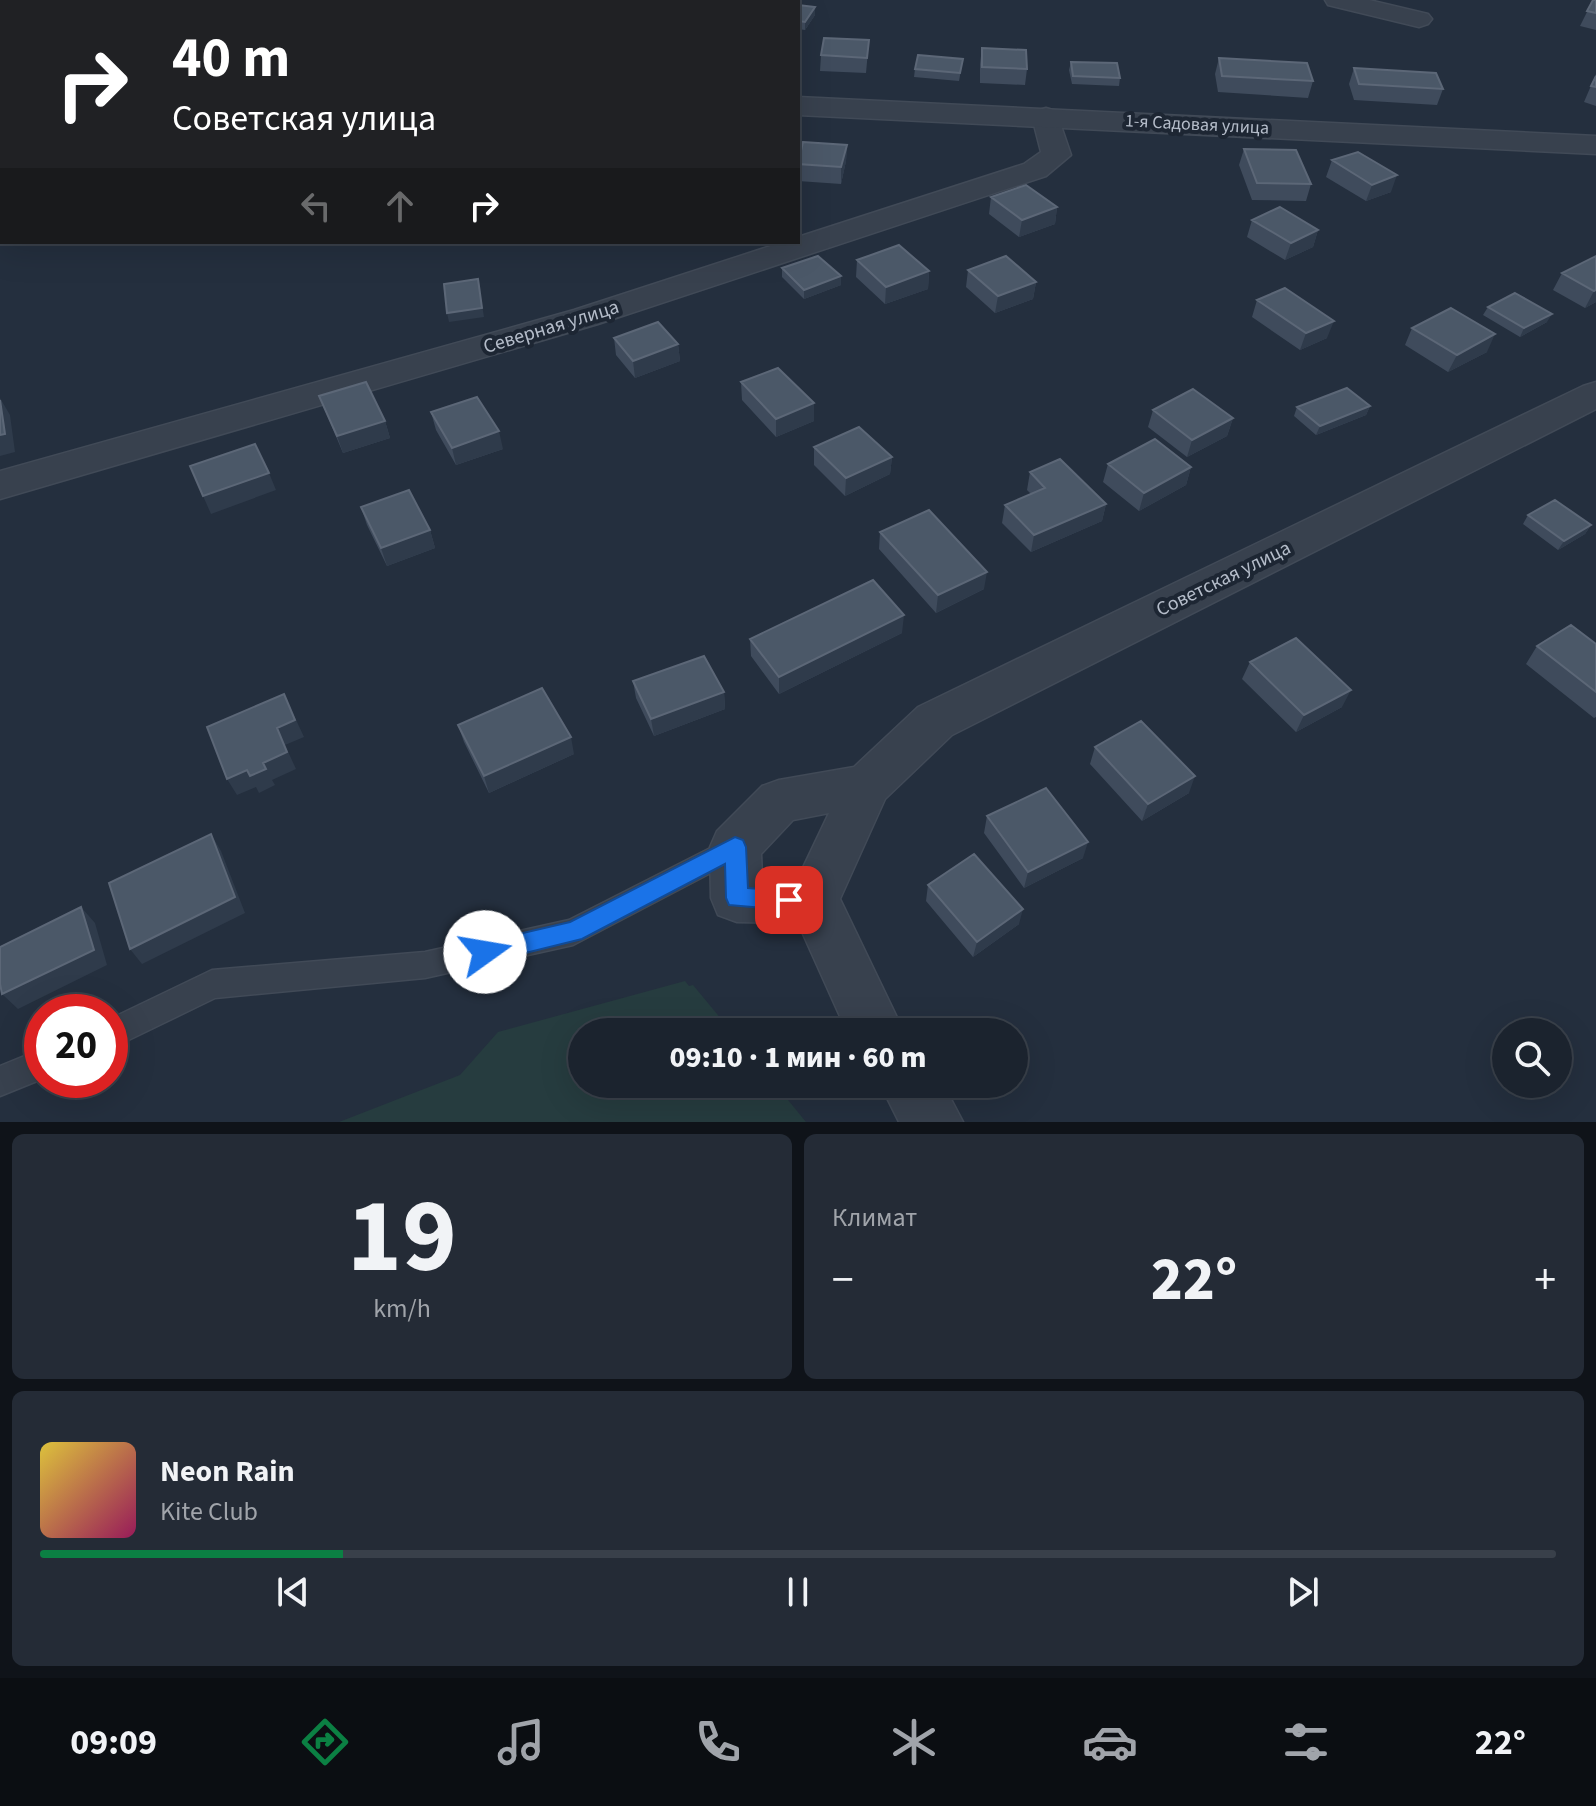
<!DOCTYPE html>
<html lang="ru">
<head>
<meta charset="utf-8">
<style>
	:root { --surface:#1b232e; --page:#242b36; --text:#f1f3f6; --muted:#a0a4aa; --line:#39404a; --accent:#0b8043 }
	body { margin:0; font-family:"Source Sans 3",sans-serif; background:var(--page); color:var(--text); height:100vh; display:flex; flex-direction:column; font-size:30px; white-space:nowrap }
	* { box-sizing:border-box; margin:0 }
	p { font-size:26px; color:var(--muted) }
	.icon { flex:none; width:44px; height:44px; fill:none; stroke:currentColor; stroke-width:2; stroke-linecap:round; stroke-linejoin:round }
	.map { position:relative; height:1122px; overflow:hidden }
	.drawer { display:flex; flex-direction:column; gap:12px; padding:12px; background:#0f1319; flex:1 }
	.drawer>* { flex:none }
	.top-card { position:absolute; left:0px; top:0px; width:800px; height:244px; box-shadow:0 8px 32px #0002,0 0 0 2px var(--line); background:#202124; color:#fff; overflow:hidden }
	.tools { position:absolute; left:1492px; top:1018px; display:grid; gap:16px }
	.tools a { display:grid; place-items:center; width:80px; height:80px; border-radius:50%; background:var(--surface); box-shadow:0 8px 32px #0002,0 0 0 2px var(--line); font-size:40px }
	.speed { position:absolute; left:24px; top:994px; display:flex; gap:16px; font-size:40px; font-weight:700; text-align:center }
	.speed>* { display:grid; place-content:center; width:104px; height:104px; border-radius:50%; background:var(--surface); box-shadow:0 8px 32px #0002,0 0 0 2px var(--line); line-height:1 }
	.speed .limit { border:12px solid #d22; background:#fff; color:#111 }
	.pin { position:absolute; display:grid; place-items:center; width:68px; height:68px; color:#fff; margin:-34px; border-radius:16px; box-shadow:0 4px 12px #0006 }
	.me { position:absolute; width:88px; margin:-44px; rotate:77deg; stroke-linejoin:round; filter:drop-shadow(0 0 6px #0008) }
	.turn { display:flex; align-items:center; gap:28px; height:168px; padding:0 40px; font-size:36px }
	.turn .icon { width:104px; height:104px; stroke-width:2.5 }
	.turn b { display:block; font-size:56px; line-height:68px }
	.lanes { display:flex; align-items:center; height:76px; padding:0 40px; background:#0003; justify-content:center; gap:40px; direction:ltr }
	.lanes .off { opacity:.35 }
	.big { font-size:60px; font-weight:800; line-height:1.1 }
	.drawer .tile { flex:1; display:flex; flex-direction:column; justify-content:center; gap:12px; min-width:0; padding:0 28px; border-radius:12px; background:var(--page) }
	.drawer .dial { align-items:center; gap:0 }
	.dial b { font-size:104px; line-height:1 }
	.song { display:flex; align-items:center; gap:24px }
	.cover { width:96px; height:96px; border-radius:12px; background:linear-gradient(135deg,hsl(50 70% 55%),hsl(330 70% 35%)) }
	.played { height:8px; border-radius:4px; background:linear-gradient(90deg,var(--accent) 20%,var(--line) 20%) }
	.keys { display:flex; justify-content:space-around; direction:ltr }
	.heat { display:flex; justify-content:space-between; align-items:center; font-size:44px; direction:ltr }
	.drawer .tiles { flex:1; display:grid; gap:12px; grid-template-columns:1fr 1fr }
	.tile:last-child { grid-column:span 2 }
	.trip { position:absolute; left:568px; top:1018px; width:460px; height:80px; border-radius:40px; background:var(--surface); box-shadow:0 8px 32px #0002,0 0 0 2px var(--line); font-weight:800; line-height:80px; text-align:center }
	.dock { display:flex; height:128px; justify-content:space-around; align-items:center; background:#0b0e12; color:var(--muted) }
	.dock .icon { width:56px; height:56px }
	.dock .current { color:var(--accent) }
	.dock b { font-size:36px; color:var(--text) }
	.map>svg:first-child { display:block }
	.green { fill:#263c3f }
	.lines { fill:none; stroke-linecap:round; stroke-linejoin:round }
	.service-casing { stroke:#414a57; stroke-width:3 }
	.minor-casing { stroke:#414a57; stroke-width:3 }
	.tertiary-casing { stroke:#414a57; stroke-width:3 }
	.service { fill:#38414e; fill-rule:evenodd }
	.minor { fill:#38414e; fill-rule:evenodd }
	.tertiary { fill:#38414e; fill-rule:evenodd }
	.wall { fill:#3f4b5c }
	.shaded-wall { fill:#2f3b4b }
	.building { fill:#4b5868; stroke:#5c6777; stroke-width:2 }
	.route { fill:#1a73e8; stroke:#114b97; stroke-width:2 }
	.labels { text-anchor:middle; stroke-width:8; stroke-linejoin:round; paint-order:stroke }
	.far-street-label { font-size:18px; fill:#b4bcc9; stroke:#1d2633 }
	.street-label { font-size:20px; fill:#b4bcc9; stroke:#1d2633 }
</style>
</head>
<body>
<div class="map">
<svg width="1596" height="1122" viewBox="0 0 1596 1122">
	<rect width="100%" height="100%" fill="#242f3e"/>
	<path class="green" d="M685,981L689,986L693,985L732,1032H582V1084H775L806,1122H339L460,1075L498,1032Z"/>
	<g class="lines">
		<defs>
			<path id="service" d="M734,836L743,840L747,848L743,856L573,945L425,978L215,998L110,1049V1019L212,970L425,952L569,920Z
				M42,1049V1079L0,1096V1066Z"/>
			<path id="minor" d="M387,0H411V2H387Z
				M1325,0H1369L1428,14L1432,19L1428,24L1419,27L1328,5Z
				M1046,108L1056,111L1071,155L1046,176L598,324L0,499V471L574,310L783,242H798V237L1024,164L1041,152L1032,117L1036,111Z
				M1596,382V409L952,735L885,799L840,899L904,1032H847L798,923L737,922L718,915L711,898L710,847L717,831L762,786L779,780L854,767L918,707L1583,386ZM829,813L799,876L762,875L761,854L793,820Z
				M880,1084H943L963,1122H899Z"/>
			<path id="tertiary" d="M0,50H2V66H0Z
				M798,97L1596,136V154L798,115Z"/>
		</defs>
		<use href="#service" class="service-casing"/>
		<use href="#minor" class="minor-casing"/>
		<use href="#tertiary" class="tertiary-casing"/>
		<use href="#service" class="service"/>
		<use href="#minor" class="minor"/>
		<use href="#tertiary" class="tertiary"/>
	</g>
	<path class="wall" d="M248,0H359V2H249Z
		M1593,0H1596V30L1580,26Z
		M798,5L815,7V15L805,30L798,29Z
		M869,40L866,73L820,71L821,55Z
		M982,48L1027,69L1025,85L980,83V64Z
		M1219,58L1313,81L1308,98L1218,92L1215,74Z
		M963,59L959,81L914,77L915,69Z
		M1071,62L1120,78L1119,86L1072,84L1069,70Z
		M1354,68L1443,89L1437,105L1354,100L1349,84Z
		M1596,74V106L1584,102Z
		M847,145L846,161L841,184L798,181V160Z
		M1244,149L1311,184L1306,201L1252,200L1239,165Z
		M1332,160L1391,192L1366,201L1326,177Z
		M991,197L1057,207L1055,224L1019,237L989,214Z
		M1252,220L1318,230L1313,247L1285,260L1247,237Z
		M1596,256V302L1585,308L1553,290L1562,273Z
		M857,260L929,271L928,289L885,304L856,277Z
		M782,268L841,276V285L804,299L782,277Z
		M968,270L1036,282L1033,299L995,313L966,287Z
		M1257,300L1327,338L1300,350L1252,317Z
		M1488,307L1547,322L1520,337L1483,315Z
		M1412,328L1487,352L1448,372L1405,345Z
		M614,338L678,344L680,361L635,378L616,355Z
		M741,382L814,421L776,437L742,400Z
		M319,396L385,421L390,438L343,453Z
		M1370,406L1366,415L1316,435L1294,416L1297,407Z
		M1153,410L1233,418L1227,436L1187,457L1148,427Z
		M431,412L503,449L456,465L436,430Z
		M814,447L892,457L890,474L845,496L814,465Z
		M1108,464L1191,467L1186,485L1139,511L1103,482Z
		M1030,472L1106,504L1102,521L1031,552L1002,523L1005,505L1031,494L1027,490Z
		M361,507L430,530L435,548L387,566L367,525Z
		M1528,515L1591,525L1585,534L1558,550L1523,524Z
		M880,532L984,589L936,613L879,549Z
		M902,633L779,694L751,656L750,639Z
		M1596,644V717L1594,718L1526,664L1537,646Z
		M1250,662L1342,707L1296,732L1242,679Z
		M633,681L724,692L725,709L654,736L636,698Z
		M458,725L574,754L489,793L464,742Z
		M1095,747L1189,793L1142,821L1090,764Z
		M987,816L1083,858L1024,888L984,833Z
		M928,885L1019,924L973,957L926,901Z"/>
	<path class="shaded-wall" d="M815,7V15L805,30V22Z
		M847,145L846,161L841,184V167Z
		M1397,175L1391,192L1366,201L1372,185Z
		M1057,207L1055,224L1019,237L1022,220Z
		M1318,230L1313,247L1285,260L1291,243Z
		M929,271L928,289L885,304L886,287Z
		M841,276V285L804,299V290Z
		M478,279L484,317L449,322L447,313Z
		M1036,282L1033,299L995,313L998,296Z
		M1596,290V302L1585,308L1594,291Z
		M1552,314L1547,322L1520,337L1524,328Z
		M1334,321L1327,338L1300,350L1306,333Z
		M1495,334L1487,352L1448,372L1457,355Z
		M678,344L680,361L635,378L633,361Z
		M0,398L10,415L15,452L0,456Z
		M814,403V421L776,437V419Z
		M1370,406L1366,415L1316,435L1320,426Z
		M1233,418L1227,436L1187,457L1192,440Z
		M385,421L390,438L343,453L337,436Z
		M499,431L503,449L456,465L452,448Z
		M892,457L890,474L845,496L846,478Z
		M1191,467L1186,485L1139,511L1144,493Z
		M269,473L276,490L211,514L203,496Z
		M1106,504L1102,521L1031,552L1034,535Z
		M1591,525L1585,534L1558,550L1564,541Z
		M430,530L435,548L387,566L381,548Z
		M987,572L984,589L936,613L938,595Z
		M904,615L902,633L779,694V677Z
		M1351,690L1342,707L1296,732L1304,715Z
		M724,692L725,709L654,736L651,719Z
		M284,694L304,737L285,745L296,769L272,780L275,785L259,793L256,787L237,795L227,779L263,763L277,728Z
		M571,737L574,754L489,793L484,776Z
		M1195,776L1189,793L1142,821L1148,804Z
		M211,834L221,851L245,913L142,964L130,949Z
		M1088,842L1083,858L1024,888L1028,872Z
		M81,907L95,923L107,965L18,1009L2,994Z
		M1023,909L1019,924L973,957L977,942Z"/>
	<path class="building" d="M123,0H144L150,2H118Z
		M271,0H354L351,2H268Z
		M693,0H741L739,2H691Z
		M1593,0H1596V13L1587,11Z
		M798,5L815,7L805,22L798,21Z
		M824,38L869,40L867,58L821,55Z
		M982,48L1026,50L1027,69L982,67Z
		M918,55L963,59L960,73L915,69Z
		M1219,58L1307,63L1313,81L1222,76Z
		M1071,62L1117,63L1120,78L1073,76Z
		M1354,68L1436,73L1443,89L1359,84Z
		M1596,76V87L1591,86Z
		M803,142L847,145L841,167L798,164Z
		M1244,149L1296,150L1311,184L1257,183Z
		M1358,152L1397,175L1372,185L1332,160Z
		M1026,185L1057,207L1022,220L991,197Z
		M1280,207L1318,230L1291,243L1252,220Z
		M899,245L929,271L886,287L857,260Z
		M818,256L841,276L804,290L782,268Z
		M1006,256L1036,282L998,296L968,270Z
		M1596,256V290L1594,291L1562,273Z
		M478,279L482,308L447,313L444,284Z
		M1285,288L1334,321L1306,333L1257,300Z
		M1515,293L1552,314L1524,328L1488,307Z
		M1451,308L1495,334L1457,355L1412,328Z
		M658,322L678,344L633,361L614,338Z
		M778,368L814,403L776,419L741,382Z
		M366,382L385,421L337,436L319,396Z
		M1347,388L1370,406L1320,426L1297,407Z
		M1193,389L1233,418L1192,440L1153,410Z
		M477,397L499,431L452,448L431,412Z
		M0,400L5,434L0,435Z
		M859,427L892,457L846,478L814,447Z
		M1155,439L1191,467L1144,493L1108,464Z
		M255,444L269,473L203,496L190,466Z
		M1060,459L1106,504L1034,535L1005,505L1045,488L1030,472Z
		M409,490L430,530L381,548L361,507Z
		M1555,500L1591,525L1564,541L1528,515Z
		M929,510L987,572L938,595L880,532Z
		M873,580L904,615L779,677L750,639Z
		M1571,625L1596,644V692L1537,646Z
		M1296,638L1351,690L1304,715L1250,662Z
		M704,656L724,692L651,719L633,681Z
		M542,688L571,737L484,776L458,725Z
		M284,694L295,720L277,728L287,752L263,763L266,769L250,776L247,770L227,779L207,727Z
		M1141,721L1195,776L1148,804L1095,747Z
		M1046,788L1088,842L1028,872L987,816Z
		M211,834L235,897L130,949L109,883Z
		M974,854L1023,909L977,942L928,885Z
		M81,907L94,950L2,994L0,984V947Z"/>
	<path class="route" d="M735,837L743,840L746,847L748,888L797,892L800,900L797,907L789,910L729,905L726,898L725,864L582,939L485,963L476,959L473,952L476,944L570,922Z"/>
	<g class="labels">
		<g class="far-street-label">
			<text transform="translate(1197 124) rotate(3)" y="6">1-я Садовая улица</text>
		</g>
		<g class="street-label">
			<text transform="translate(551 326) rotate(-17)" y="7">Северная улица</text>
			<text transform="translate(1223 578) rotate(-26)" y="7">Советская улица</text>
		</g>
	</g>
</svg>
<div class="tools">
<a><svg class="icon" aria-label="search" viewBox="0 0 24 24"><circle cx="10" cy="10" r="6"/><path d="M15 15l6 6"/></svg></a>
</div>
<div class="speed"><div class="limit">20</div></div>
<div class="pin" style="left:789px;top:900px;background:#d93025"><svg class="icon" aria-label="arrive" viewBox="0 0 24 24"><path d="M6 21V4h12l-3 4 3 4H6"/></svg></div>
<svg class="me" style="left:485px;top:952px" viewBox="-20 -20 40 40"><circle r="19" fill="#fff"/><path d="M0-13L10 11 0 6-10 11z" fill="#1a73e8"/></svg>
<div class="trip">09:10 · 1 мин · 60 m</div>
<div class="top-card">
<div class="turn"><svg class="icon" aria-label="right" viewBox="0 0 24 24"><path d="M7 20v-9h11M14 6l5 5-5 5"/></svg><div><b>40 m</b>Советская улица</div></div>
<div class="lanes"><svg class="icon off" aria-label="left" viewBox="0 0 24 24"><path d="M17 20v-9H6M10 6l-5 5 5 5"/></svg><svg class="icon off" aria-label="ahead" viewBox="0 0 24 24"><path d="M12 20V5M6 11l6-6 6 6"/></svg><svg class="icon" aria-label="right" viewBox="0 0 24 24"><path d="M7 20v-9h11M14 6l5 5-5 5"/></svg></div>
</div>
</div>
<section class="drawer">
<div class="tiles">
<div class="tile dial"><b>19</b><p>km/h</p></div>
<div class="tile"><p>Климат</p>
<div class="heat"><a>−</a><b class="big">22°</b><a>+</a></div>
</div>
<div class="tile">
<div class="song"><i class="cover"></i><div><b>Neon Rain</b><p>Kite Club</p></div></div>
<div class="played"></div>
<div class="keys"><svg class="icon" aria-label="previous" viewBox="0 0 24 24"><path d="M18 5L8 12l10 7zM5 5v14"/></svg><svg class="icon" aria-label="pause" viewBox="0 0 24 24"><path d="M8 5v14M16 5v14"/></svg><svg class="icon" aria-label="next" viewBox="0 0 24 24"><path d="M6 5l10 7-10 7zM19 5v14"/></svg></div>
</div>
</div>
</section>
<nav class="dock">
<b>09:09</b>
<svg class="icon current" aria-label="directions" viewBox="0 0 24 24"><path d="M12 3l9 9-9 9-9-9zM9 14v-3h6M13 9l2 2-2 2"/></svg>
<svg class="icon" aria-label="music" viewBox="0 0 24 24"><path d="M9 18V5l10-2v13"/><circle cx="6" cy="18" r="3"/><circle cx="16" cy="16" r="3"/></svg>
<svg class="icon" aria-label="phone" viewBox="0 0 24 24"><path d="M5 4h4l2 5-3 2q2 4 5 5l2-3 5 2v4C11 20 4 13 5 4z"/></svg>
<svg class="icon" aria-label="climate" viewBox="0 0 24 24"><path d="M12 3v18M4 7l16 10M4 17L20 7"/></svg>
<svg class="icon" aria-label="car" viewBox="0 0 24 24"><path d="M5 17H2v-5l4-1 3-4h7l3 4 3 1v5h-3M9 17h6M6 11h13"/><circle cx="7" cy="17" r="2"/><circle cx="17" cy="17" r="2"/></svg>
<svg class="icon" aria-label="filters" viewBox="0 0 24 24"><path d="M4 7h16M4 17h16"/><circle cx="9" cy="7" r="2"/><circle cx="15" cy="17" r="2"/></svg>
<b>22°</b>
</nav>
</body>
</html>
